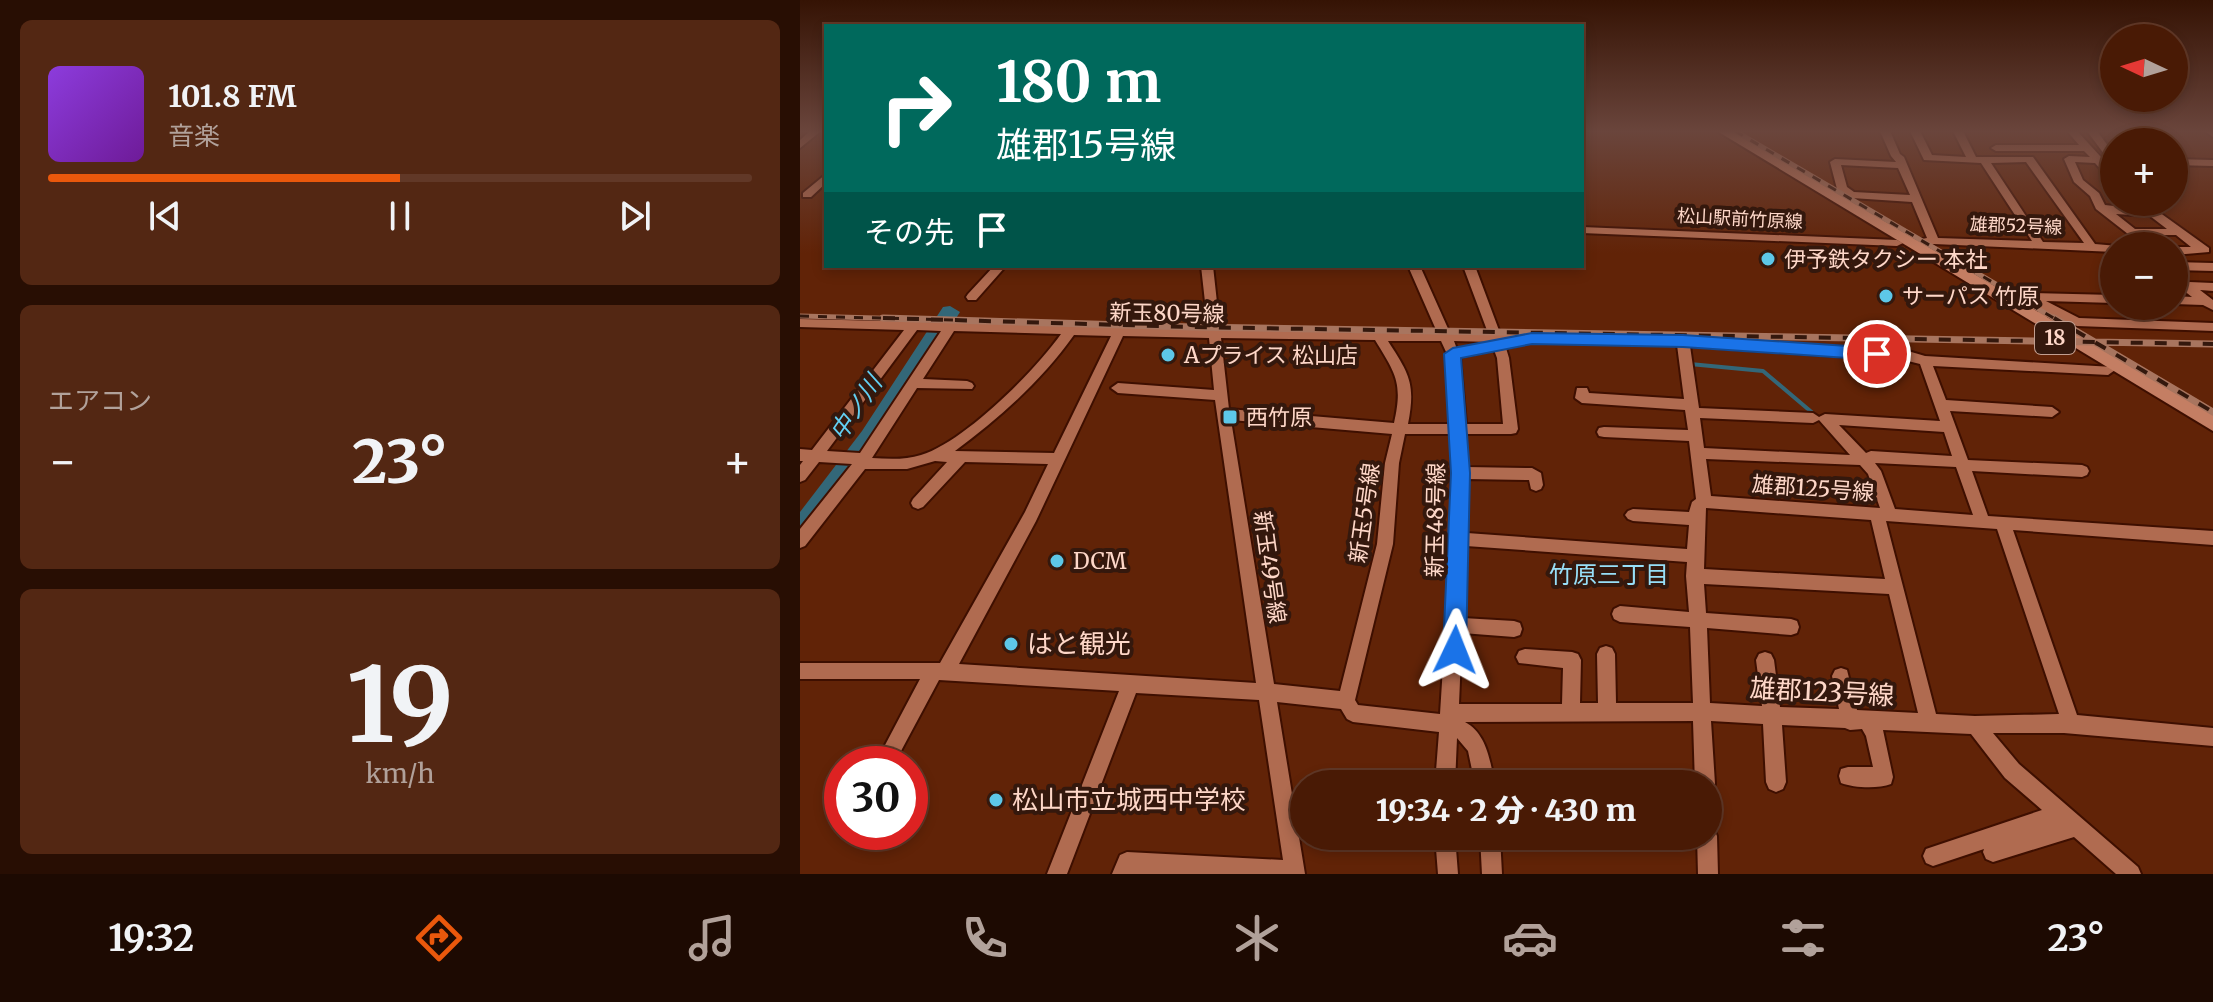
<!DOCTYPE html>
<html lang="ja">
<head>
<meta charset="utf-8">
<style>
	:root { --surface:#491a05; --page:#532713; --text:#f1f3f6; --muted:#b1a19a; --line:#613827; --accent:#ea580c }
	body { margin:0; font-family:Merriweather,"Noto Sans JP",serif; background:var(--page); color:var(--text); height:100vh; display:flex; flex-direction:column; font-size:30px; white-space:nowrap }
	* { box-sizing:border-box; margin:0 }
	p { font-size:26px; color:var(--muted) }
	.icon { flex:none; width:44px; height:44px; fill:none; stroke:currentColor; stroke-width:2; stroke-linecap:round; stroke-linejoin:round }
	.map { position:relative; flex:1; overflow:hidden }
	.panel { display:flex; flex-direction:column; gap:20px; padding:20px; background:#280e03; width:800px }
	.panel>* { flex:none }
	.banner { position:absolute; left:24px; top:24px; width:760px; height:244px; border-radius:0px; box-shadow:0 4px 12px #0003,0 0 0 2px var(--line); background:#00695c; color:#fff; overflow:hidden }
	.needle { width:52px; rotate:274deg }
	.fabs { position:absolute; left:1300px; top:24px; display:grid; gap:16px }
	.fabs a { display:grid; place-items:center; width:88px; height:88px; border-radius:50%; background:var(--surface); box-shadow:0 4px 12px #0003,0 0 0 2px var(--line); font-size:40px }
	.speed { position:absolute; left:24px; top:746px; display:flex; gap:16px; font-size:40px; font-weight:700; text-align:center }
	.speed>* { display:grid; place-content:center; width:104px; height:104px; border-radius:50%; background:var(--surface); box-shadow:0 4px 12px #0003,0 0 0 2px var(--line); line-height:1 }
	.speed .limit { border:12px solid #d22; background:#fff; color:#111 }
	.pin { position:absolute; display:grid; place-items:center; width:68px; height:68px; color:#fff; margin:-34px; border:4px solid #fff; border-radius:50%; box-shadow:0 2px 8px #0007 }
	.me { position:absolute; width:88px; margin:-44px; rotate:2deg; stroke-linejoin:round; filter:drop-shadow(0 0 6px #0008) }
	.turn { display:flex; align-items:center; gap:28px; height:168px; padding:0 40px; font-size:36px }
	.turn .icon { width:104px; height:104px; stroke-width:2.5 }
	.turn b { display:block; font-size:56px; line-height:68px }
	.then { display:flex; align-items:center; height:76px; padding:0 40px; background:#0003; gap:16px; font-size:30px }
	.big { font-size:60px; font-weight:800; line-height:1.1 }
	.panel .tile { flex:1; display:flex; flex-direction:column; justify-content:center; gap:12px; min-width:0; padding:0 28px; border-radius:12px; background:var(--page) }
	.panel .dial { align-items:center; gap:0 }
	.dial b { font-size:104px; line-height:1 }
	.song { display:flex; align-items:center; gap:24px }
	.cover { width:96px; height:96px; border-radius:12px; background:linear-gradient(135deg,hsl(270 70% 55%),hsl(280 70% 35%)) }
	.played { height:8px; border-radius:4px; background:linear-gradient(90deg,var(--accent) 50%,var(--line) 50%) }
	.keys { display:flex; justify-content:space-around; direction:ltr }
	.heat { display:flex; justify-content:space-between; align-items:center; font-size:44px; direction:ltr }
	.trip { position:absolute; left:490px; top:770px; width:432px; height:80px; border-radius:40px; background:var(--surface); box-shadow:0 4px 12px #0003,0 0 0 2px var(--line); font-weight:800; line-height:80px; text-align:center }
	.menu { display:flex; height:128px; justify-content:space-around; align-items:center; background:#1d0a02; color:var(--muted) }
	.menu .icon { width:56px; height:56px }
	.menu .current { color:var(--accent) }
	.menu b { font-size:36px; color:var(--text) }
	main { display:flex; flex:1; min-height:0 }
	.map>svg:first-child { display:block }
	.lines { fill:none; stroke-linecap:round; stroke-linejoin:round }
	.stream { stroke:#336778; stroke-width:4 }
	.river { fill:#336778; fill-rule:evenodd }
	.minor-casing { stroke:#3e0f00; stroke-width:4 }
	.major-casing { stroke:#3e0f00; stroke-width:4 }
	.minor { fill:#b06b50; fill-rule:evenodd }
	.major { fill:#c47e63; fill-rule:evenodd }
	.rail-far1-casing { stroke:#a8755f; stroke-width:5 }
	.rail-casing { stroke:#a8755f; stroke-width:7 }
	.rail-far1 { stroke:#34180d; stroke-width:3; stroke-dasharray:9; stroke-linecap:butt }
	.rail { stroke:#34180d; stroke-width:4; stroke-dasharray:12; stroke-linecap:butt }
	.route { fill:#1a73e8; stroke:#114b97; stroke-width:2 }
	.poi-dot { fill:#5dc7e8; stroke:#34180d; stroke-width:3 }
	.labels { text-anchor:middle; stroke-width:8; stroke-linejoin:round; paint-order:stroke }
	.far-street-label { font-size:18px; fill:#fed7c8; stroke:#34180d }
	.shield { fill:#34180d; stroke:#c19e90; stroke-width:2 }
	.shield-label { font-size:20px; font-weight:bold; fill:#fed7c8 }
	.poi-label { font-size:22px; fill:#fed7c8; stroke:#34180d; text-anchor:start }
	.street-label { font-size:22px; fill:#fed7c8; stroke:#34180d }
	.water-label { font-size:24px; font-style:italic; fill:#63d0f3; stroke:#34180d }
	.neighbourhood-label { font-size:24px; fill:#97dff8; stroke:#34180d }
	.near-poi-label { font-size:26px; fill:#fed7c8; stroke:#34180d; text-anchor:start }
	.near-street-label { font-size:26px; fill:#fed7c8; stroke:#34180d }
</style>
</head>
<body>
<main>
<section class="panel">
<div class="tile">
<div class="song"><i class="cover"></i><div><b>101.8 FM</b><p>音楽</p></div></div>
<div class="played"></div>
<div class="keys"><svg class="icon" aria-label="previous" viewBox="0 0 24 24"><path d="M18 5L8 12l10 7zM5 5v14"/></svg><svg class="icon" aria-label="pause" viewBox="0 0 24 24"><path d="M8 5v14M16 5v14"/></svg><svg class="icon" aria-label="next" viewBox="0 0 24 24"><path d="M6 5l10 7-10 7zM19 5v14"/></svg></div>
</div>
<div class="tile"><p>エアコン</p>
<div class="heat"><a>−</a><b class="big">23°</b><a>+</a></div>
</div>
<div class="tile dial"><b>19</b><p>km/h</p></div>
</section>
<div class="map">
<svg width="1413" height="874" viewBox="0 0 1413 874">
	<rect width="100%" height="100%" fill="#612307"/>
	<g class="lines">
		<path class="stream" d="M890,364L963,371L1015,415"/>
		<path class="river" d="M150,306L160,312L78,443L9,537L0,540V512L62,431L143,307Z"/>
		<defs>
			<path id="minor" d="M10,131H21L0,148V140Z
				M1080,131H1090L1100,154L1104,157L1138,238L1232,241L1181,163L1124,160L1110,131H1120L1132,155L1166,157L1153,131H1163L1176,157H1233L1295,244L1318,246H1314V252L1134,244L1107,246V242L1127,238L1112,202L1052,198L1037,189L1030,162L1035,159L1096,162L1091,156ZM1226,162L1284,243L1243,242L1191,163ZM1041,165L1098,168L1110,195L1054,192L1047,187Z
				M1267,131H1277L1301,157L1307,158L1287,131H1297L1314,154V164H1307L1314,172V181L1310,180L1295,163L1275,162L1283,180L1299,193L1305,205L1341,209L1333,202H1345L1409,248V252L1374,255V247H1391L1376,235H1340L1349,246H1337L1328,234L1296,209L1290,196L1274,182L1264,159L1269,156L1290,157L1284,151H1196L1191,148L1196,145H1279ZM1316,214L1350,216L1367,229H1335Z
				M1338,131H1348L1358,142H1348Z
				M1405,131H1413V137Z
				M1374,159L1413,160V166L1374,165Z
				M26,174V183L11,197H3V193Z
				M782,227L1097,240L1103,243L1097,246L782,233Z
				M1374,262L1413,263V271L1374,270Z
				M194,266H206L176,300H168L166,297L168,294Z
				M401,266H413L420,330L637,332L608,266H620L650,333H688L663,266H675L700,333L883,337L1108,351L1125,356L1313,367L1315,370L1308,375L1133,366L1146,400L1252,407L1259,412L1252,417L1150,411L1168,460L1282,465L1287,467L1289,471L1287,475L1282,477L1172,471L1188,516L1413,531V545L1213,530L1277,715L1413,728V746L1264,733H1193L1219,764L1338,867L1341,874H1316L1274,837L1193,862L1186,859L1183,852L1184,849L1133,866L1126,863L1123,856L1126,849L1242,810L1205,778L1171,734L1083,730L1093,777L1091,784C1078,789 1054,788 1041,783L1039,776L1041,769L1048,767H1073L1066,736L1062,729L1050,730L1045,728L982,725L986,782L983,789L976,792L969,789L966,782L963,724L911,721L915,784L912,791L908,792V784H895L893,721L665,722C687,734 690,761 695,784H675L668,751L657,738L655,784H635L639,732L553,722L547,719L541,709L477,702L505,874H312L320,855L327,852L483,860L459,700L336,693L267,874H247L319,691L139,680L94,764H75L120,679H0V663H140L225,512L248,464L165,462L123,507L118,509L113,507L111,503L113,499L147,462L135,461L107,469H65L5,546L0,548V529L52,464L19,462L5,480L0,482V465L3,461H0V449L12,450L104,330L0,327V319L408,329ZM117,330L141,331L60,453L27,451ZM154,331L261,334C235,371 164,442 121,455C106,460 88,459 72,458L117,388L172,389L174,386L172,383L167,381L123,379ZM274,335L311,336L254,453L155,451C200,418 242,380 274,335ZM323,336L409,338L414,390L318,383L311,388L318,393L415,400L456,683L159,664L236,521ZM421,338L575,340C596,374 603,383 594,423L429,409ZM588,341H641L647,354L652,424H608C616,383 609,374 588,341ZM654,341L691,342L657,349ZM732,342L877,345L884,399L789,393L787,388H777L775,398L782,403L885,410L888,430L804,427L799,428L797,432L799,436L804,437L889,441L896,499L892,502L889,512L833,509L828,511L825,515L828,519L833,521L889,525L887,549L667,533L666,479L729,480L731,489L736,491L741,489L743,485L741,473L732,468L666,467V434H711L716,433L718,429L709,358L706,348ZM890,346L1108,361L1120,364L1140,421L1025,414L1019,417L1013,413L899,408ZM694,350L697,358L703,424H666L660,357ZM900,418L1013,423L1019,420L1050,455L904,448ZM431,420L592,434L585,463L577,544L540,691L474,684ZM1039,425L1144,432L1152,456L1071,451L1066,453ZM605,434H652L651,539L640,714L558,705L555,700L593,544L599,463ZM906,459L1060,465L1068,474L1080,508L911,496ZM1075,463L1156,467L1173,515L1095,509L1081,471ZM906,508L1071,520L1085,579L904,569ZM1086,521L1197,529L1259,714L1175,716L1136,714ZM666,546L887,562L886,576L889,612L820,606L814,609L812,614L814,619L820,622L890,627L893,703H816L815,654L812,648L806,646L800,648L797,654L798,703H780L781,660L778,654L772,652L725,649L719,651L716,657L719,663L763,668L762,704H659L662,633L714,637L720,635L722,629L720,623L714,621L663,618ZM904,584L1089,594L1118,713L1057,710L1047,670L1041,668L1035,670L1032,676L1039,709L980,707L974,660L971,654L965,652L959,654L956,660L962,706L910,703L907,628L991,635L997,633L999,627L997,621L991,619L906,613Z
				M1374,273L1389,282L1413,283V291L1400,290L1413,300V310L1403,305L1374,304V296L1392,297L1374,283Z
				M1231,293L1314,295V303L1246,301L1279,318L1413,323V331L1277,326L1250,315L1235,322L1229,318L1241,310L1225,297Z
				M908,827L914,829L917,836L918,874H898L897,836H908Z
				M635,836H655L658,874H638Z
				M680,836H700L702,874H682Z"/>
			<path id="major" d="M917,131H932L1413,415V431Z"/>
		</defs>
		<use href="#minor" class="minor-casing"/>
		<use href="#major" class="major-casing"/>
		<use href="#minor" class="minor"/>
		<use href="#major" class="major"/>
		<defs>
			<path id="rail-far1" d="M935,131L1257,320
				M0,316L154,320"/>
			<path id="rail" d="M83,318L392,327L1413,344
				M1254,318L1413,412"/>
		</defs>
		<use href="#rail-far1" class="rail-far1-casing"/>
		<use href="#rail" class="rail-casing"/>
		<use href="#rail-far1" class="rail-far1"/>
		<use href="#rail" class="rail"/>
	</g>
	<linearGradient id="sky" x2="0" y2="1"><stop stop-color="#351304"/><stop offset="0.52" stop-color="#6a453c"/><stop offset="1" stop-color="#6a453c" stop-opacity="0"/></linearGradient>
	<rect width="1413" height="253" fill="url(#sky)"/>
	<path class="route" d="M732,333L883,335L1077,348L1086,354L1077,360L883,347L732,344L661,358L670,473L666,650L662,658L655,661L647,658L643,650L651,473L644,354L653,348Z"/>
	<g class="poi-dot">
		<circle cx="968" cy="259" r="8"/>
		<circle cx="1086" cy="296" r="8"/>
		<circle cx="368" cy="355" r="8"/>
		<rect x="422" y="409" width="16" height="16" rx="4"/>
		<circle cx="257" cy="561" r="8"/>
		<circle cx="211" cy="644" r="8"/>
		<circle cx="196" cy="800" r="8"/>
	</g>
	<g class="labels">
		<g class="far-street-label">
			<text transform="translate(940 219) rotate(3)" y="6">松山駅前竹原線</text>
			<text transform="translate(1216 226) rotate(2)" y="6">雄郡52号線</text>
		</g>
		<rect class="shield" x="1235" y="322" width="40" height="32" rx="6"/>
		<g class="shield-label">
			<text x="1255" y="345">18</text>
		</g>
		<g class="poi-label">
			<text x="984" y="267">伊予鉄タクシー 本社</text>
			<text x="1102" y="304">サーパス 竹原</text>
			<text x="384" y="363">Aプライス 松山店</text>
			<text x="446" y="425">西竹原</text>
			<text x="273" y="569">DCM</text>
		</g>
		<g class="street-label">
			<text transform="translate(367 313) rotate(1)" y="8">新玉80号線</text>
			<text transform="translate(1013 488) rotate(4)" y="8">雄郡125号線</text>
			<text transform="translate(564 513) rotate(-82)" y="8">新玉5号線</text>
			<text transform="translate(635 520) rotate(-89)" y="8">新玉48号線</text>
			<text transform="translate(470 567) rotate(82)" y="8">新玉49号線</text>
		</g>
		<g class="water-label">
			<text transform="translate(56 408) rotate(-56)" y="8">中ノ川</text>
		</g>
		<g class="neighbourhood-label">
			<text x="809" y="583">竹原三丁目</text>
		</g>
		<g class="near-poi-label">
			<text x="227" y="653">はと観光</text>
			<text x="212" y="809">松山市立城西中学校</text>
		</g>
		<g class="near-street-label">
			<text transform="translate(1022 692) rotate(3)" y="9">雄郡123号線</text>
		</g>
	</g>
</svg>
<div class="fabs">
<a><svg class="needle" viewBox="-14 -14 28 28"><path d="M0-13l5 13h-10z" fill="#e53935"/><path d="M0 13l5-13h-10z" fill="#b1a19a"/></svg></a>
<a>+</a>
<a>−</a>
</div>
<div class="speed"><div class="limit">30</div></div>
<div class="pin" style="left:1077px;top:354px;background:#d93025"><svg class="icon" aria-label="arrive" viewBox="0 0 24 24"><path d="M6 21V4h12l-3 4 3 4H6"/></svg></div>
<svg class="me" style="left:655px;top:650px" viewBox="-20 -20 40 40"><path d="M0-17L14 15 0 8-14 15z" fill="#1a73e8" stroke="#fff" stroke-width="4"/></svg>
<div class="trip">19:34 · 2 分 · 430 m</div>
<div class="banner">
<div class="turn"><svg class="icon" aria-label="right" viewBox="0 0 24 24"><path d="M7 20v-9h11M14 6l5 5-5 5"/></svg><div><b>180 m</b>雄郡15号線</div></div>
<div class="then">その先<svg class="icon" aria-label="arrive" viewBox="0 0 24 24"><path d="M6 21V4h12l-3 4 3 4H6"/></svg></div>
</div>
</div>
</main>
<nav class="menu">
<b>19:32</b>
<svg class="icon current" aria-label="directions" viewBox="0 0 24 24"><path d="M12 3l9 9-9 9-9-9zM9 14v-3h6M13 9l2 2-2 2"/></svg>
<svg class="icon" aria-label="music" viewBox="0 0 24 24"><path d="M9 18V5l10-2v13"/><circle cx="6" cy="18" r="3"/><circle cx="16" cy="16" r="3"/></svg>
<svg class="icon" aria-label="phone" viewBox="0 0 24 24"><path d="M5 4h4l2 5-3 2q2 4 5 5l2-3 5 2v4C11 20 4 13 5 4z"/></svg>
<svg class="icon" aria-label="climate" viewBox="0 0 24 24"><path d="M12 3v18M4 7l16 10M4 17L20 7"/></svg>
<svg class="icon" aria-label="car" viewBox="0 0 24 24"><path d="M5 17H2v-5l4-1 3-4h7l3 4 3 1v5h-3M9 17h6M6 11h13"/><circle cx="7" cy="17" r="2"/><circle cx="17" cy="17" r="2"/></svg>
<svg class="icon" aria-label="filters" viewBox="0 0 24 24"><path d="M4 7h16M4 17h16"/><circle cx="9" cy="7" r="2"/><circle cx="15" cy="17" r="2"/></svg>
<b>23°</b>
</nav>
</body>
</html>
